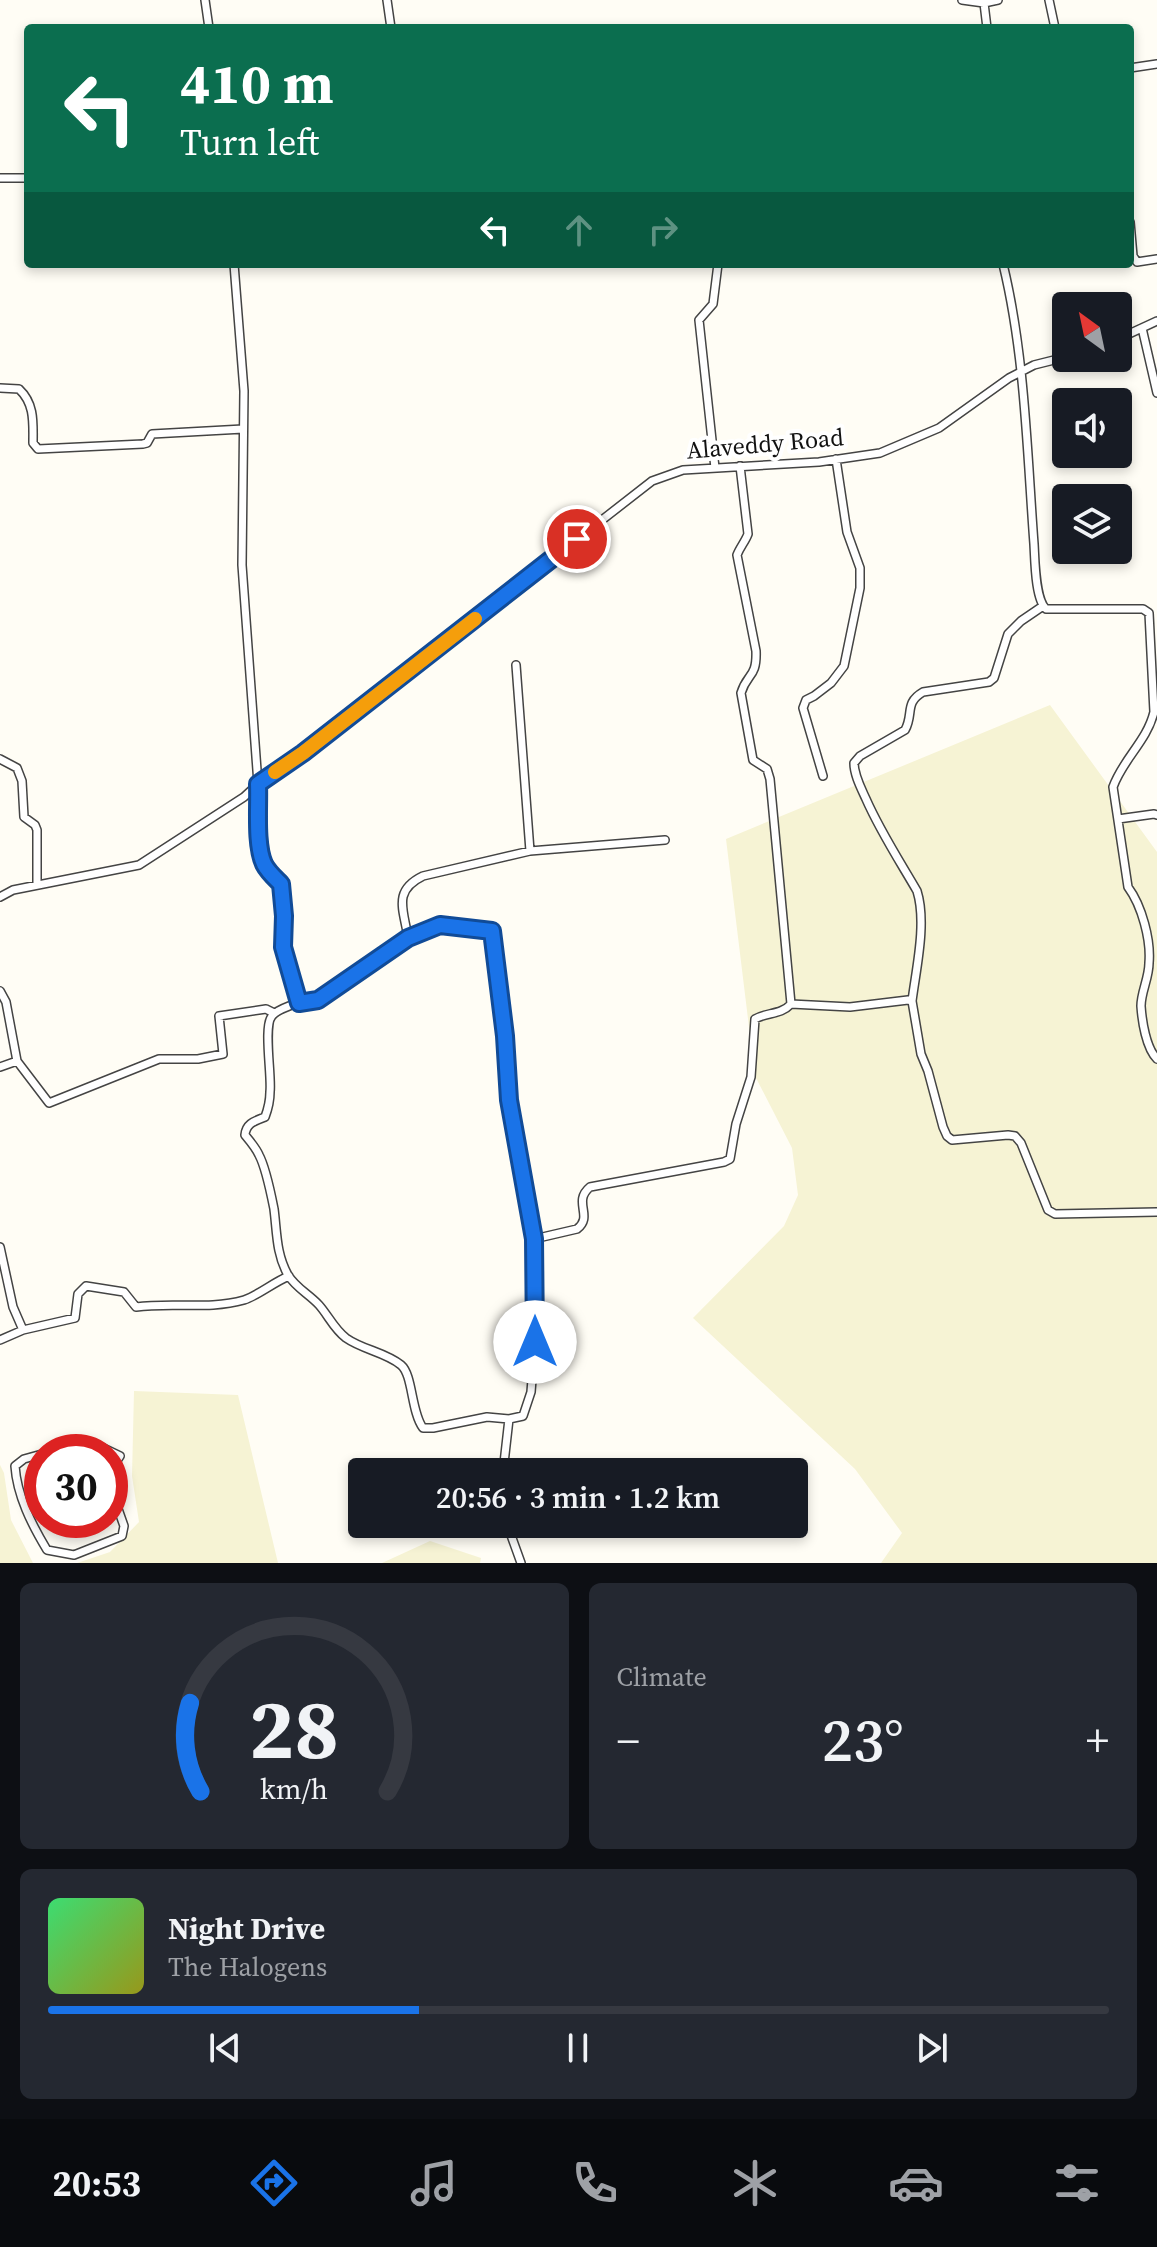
<!DOCTYPE html>
<html lang="en">
<head>
<meta charset="utf-8">
<style>
	:root { --surface:#171b24; --page:#242831; --text:#f1f3f6; --muted:#9ea1a6; --line:#363941; --accent:#1a73e8 }
	body { margin:0; font-family:"Source Serif 4",serif; background:var(--page); color:var(--text); height:100vh; display:flex; flex-direction:column; font-size:30px; white-space:nowrap }
	* { box-sizing:border-box; margin:0 }
	p { font-size:26px; color:var(--muted) }
	.icon { flex:none; width:44px; height:44px; fill:none; stroke:currentColor; stroke-width:2; stroke-linecap:round; stroke-linejoin:round }
	.map { position:relative; height:1563px; overflow:hidden }
	.panel { display:flex; flex-direction:column; gap:20px; padding:20px; background:#0d0f14; flex:1 }
	.panel>* { flex:none }
	.hud { position:absolute; left:24px; top:24px; width:1110px; height:244px; border-radius:8px; box-shadow:0 4px 12px #0003; background:#0b6e4f; color:#fff; overflow:hidden }
	.needle { width:52px; rotate:327deg }
	.fabs { position:absolute; left:1052px; top:292px; display:grid; gap:16px }
	.fabs a { display:grid; place-items:center; width:80px; height:80px; border-radius:8px; background:var(--surface); box-shadow:0 4px 12px #0003; font-size:40px }
	.speed { position:absolute; left:24px; top:1434px; display:flex; gap:16px; font-size:40px; font-weight:700; text-align:center }
	.speed>* { display:grid; place-content:center; width:104px; height:104px; border-radius:50%; background:var(--surface); box-shadow:0 4px 12px #0003; line-height:1 }
	.speed .limit { border:12px solid #d22; background:#fff; color:#111 }
	.pin { position:absolute; display:grid; place-items:center; width:68px; height:68px; color:#fff; margin:-34px; border:4px solid #fff; border-radius:50%; box-shadow:0 2px 8px #0007 }
	.me { position:absolute; width:88px; margin:-44px; rotate:0deg; stroke-linejoin:round; filter:drop-shadow(0 0 6px #0008) }
	.turn { display:flex; align-items:center; gap:28px; height:168px; padding:0 24px; font-size:36px }
	.turn .icon { width:104px; height:104px; stroke-width:2.5 }
	.turn b { display:block; font-size:56px; line-height:68px }
	.lanes { display:flex; align-items:center; height:76px; padding:0 24px; background:#0003; justify-content:center; gap:40px; direction:ltr }
	.lanes .off { opacity:.35 }
	.big { font-size:60px; font-weight:600; line-height:1.1 }
	.panel .card { flex:1; display:flex; flex-direction:column; justify-content:center; gap:12px; min-width:0; padding:0 28px; border-radius:12px; background:var(--page) }
	.panel .dial { align-items:center; gap:0 }
	.dial svg { height:208px; overflow:visible; fill:none; stroke:var(--line); stroke-width:7; stroke-linecap:round; text-anchor:middle }
	.dial text { fill:var(--text); stroke:none }
	.song { display:flex; align-items:center; gap:24px }
	.cover { width:96px; height:96px; border-radius:12px; background:linear-gradient(135deg,hsl(140 70% 55%),hsl(60 70% 35%)) }
	.played { height:8px; border-radius:4px; background:linear-gradient(90deg,var(--accent) 35%,var(--line) 35%) }
	.keys { display:flex; justify-content:space-around; direction:ltr }
	.heat { display:flex; justify-content:space-between; align-items:center; font-size:44px; direction:ltr }
	.panel .tiles { flex:1; display:grid; gap:20px; grid-template-columns:1fr 1fr }
	.card:last-child { grid-column:span 2 }
	.trip { position:absolute; left:348px; top:1458px; width:460px; height:80px; border-radius:8px; background:var(--surface); box-shadow:0 4px 12px #0003; font-weight:600; line-height:80px; text-align:center }
	.tabs { display:flex; height:128px; justify-content:space-around; align-items:center; background:#090b0e; color:var(--muted) }
	.tabs .icon { width:56px; height:56px }
	.tabs .active { color:var(--accent) }
	.tabs b { font-size:36px; color:var(--text) }
	.map>svg:first-child { display:block }
	.farmland { fill:#f6f3d4 }
	.lines { fill:none; stroke-linecap:round; stroke-linejoin:round }
	.minor-casing { stroke:#444; stroke-width:10 }
	.minor { stroke:#fff; stroke-width:7 }
	.route-casing { stroke:#114b97; stroke-width:20 }
	.route { stroke:#1a73e8; stroke-width:14 }
	.slow { stroke:#f59e0b; stroke-width:14 }
	.labels { text-anchor:middle; stroke-width:8; stroke-linejoin:round; paint-order:stroke }
	.street-label { font-size:24px; fill:#111; stroke:#fff }
</style>
</head>
<body>
<div class="map">
<svg width="1157" height="1563" viewBox="0 0 1157 1563">
	<rect width="100%" height="100%" fill="#fffdf5"/>
	<path class="farmland" d="M1050,705L1157,852V1563H881L902,1533L855,1469L693,1318L784,1226L798,1195L792,1148L755,1076L726,839Z
		M134,1391L238,1395L278,1563H77L110,1552L139,1522L132,1476Z
		M0,1465L4,1473L11,1520L33,1563H0Z
		M430,1541L481,1558L480,1563H382Z"/>
	<g class="lines">
		<defs>
			<path id="minor" d="M205,0L209,28
				M387,0L391,28
				M962,0L984,3L987,28
				M1049,0L1055,28
				M984,3L998,0
				M1130,68L1157,64
				M0,178H28
				M1130,222L1133,256L1137,262L1157,259
				M234,264L244,391L242,565L258,784L260,849L262,861L269,873L281,884L284,916L283,947L300,1001C293,1006 278,1008 272,1016C263,1026 272,1076 270,1092C270,1101 268,1109 265,1117C255,1121 246,1123 245,1135C250,1141 256,1148 259,1155C266,1168 271,1194 274,1209C277,1232 276,1254 288,1275C296,1288 309,1294 319,1305C328,1315 334,1329 346,1338C363,1350 385,1352 401,1365C413,1375 411,1412 423,1428H433L487,1417L509,1419
				M1003,264C1025,355 1027,451 1034,544C1035,560 1035,599 1046,609H1143L1149,613L1154,712C1147,741 1123,759 1113,787L1128,887C1142,906 1151,940 1149,963C1149,978 1141,992 1141,1006C1142,1021 1146,1048 1157,1059
				M1142,328L1157,393
				M1118,339L1157,321
				M0,388L19,389C35,404 33,423 33,443L38,449L143,444L147,443L152,434L243,429
				M715,468L699,320L713,304L718,264
				M516,665L530,851
				M0,759L17,768L22,781L24,817L35,825L37,830V885
				M823,776L803,708L806,700L814,696L831,683L844,666L860,588V568L847,532L836,459
				M1118,819L1154,814L1157,815
				M0,897L13,890L139,865L244,797L258,784L303,753L652,481L683,470L819,462L880,453L939,428L1009,378L1034,365L1066,357
				M408,938C404,910 392,891 423,876L530,851L665,840
				M0,991L6,1002L17,1061L49,1103L159,1059H198L223,1054L219,1016L266,1009L274,1013
				M912,1001C916,969 927,923 917,891C899,860 880,831 866,799C861,788 854,775 854,763L860,756L905,730C914,714 904,703 923,692L989,682L994,678L1008,634L1021,621L1043,606
				M299,1003L318,1000L408,938L440,925L492,931L505,1036L509,1100L534,1239L535,1342L531,1392L523,1416L509,1419L503,1472
				M791,1004L850,1007L908,1000L912,1001L921,1054L928,1071L943,1127L947,1136L952,1140L1008,1135L1015,1136L1021,1143L1048,1210L1055,1214L1157,1212
				M0,1067L17,1061
				M534,1239L577,1229C594,1216 572,1202 590,1187L724,1162L730,1159L736,1124L751,1077L755,1019C767,1012 781,1015 791,1004L770,779L767,769L753,760L741,693C747,673 757,678 756,651L737,555C740,547 745,542 748,534L740,466
				M0,1247L13,1307L23,1330
				M0,1340L23,1330L75,1318L78,1294L86,1286L124,1292L136,1307C172,1302 209,1310 244,1300C257,1296 274,1282 289,1276
				M42,1454L24,1459L15,1466C17,1496 32,1525 47,1550L74,1555L122,1536L124,1526L118,1509L112,1468L120,1456L95,1444C79,1449 63,1447 47,1452
				M507,1524L521,1563"/>
		</defs>
		<use href="#minor" class="minor-casing"/>
		<use href="#minor" class="minor"/>
	</g>
	<g class="lines">
		<defs>
			<path id="route" d="M535,1342L534,1239L509,1100L505,1036L492,931L440,925L408,938L318,1000L299,1003L283,947L284,916L281,884C275,878 268,872 264,864C255,844 259,806 258,784L303,753L577,539"/>
		</defs>
		<use href="#route" class="route-casing"/>
		<use href="#route" class="route"/>
		<path class="slow" d="M275,772L303,753L475,619"/>
	</g>
	<g class="labels">
		<g class="street-label">
			<text transform="translate(765 444) rotate(-5)" y="8">Alaveddy Road</text>
		</g>
	</g>
</svg>
<div class="fabs">
<a><svg class="needle" viewBox="-14 -14 28 28"><path d="M0-13l5 13h-10z" fill="#e53935"/><path d="M0 13l5-13h-10z" fill="#9ea1a6"/></svg></a>
<a><svg class="icon" aria-label="sound" viewBox="0 0 24 24"><path d="M4 9h4l5-4v14l-5-4H4zM17 9q2 3 0 6"/></svg></a>
<a><svg class="icon" aria-label="layers" viewBox="0 0 24 24"><path d="M12 4l9 5-9 5-9-5zM3 14l9 5 9-5"/></svg></a>
</div>
<div class="speed"><div class="limit">30</div></div>
<div class="pin" style="left:577px;top:539px;background:#d93025"><svg class="icon" aria-label="arrive" viewBox="0 0 24 24"><path d="M6 21V4h12l-3 4 3 4H6"/></svg></div>
<svg class="me" style="left:535px;top:1342px" viewBox="-20 -20 40 40"><circle r="19" fill="#fff"/><path d="M0-13L10 11 0 6-10 11z" fill="#1a73e8"/></svg>
<div class="trip">20:56 · 3 min · 1.2 km</div>
<div class="hud">
<div class="turn"><svg class="icon" aria-label="left" viewBox="0 0 24 24"><path d="M17 20v-9H6M10 6l-5 5 5 5"/></svg><div><b>410 m</b>Turn left</div></div>
<div class="lanes"><svg class="icon" aria-label="left" viewBox="0 0 24 24"><path d="M17 20v-9H6M10 6l-5 5 5 5"/></svg><svg class="icon off" aria-label="ahead" viewBox="0 0 24 24"><path d="M12 20V5M6 11l6-6 6 6"/></svg><svg class="icon off" aria-label="right" viewBox="0 0 24 24"><path d="M7 20v-9h11M14 6l5 5-5 5"/></svg></div>
</div>
</div>
<section class="panel">
<div class="tiles">
<div class="card dial"><svg viewBox="0 0 100 80">
<path d="M14 69A42 42 0 1 1 86 69"/>
<path d="M14 69A42 42 0 0 1 10 35" stroke="#1a73e8"/>
<text x="50" y="56" font-size="32" font-weight="700">28</text>
<text x="50" y="72" font-size="11">km/h</text>
</svg></div>
<div class="card"><p>Climate</p>
<div class="heat"><a>−</a><b class="big">23°</b><a>+</a></div>
</div>
<div class="card">
<div class="song"><i class="cover"></i><div><b>Night Drive</b><p>The Halogens</p></div></div>
<div class="played"></div>
<div class="keys"><svg class="icon" aria-label="previous" viewBox="0 0 24 24"><path d="M18 5L8 12l10 7zM5 5v14"/></svg><svg class="icon" aria-label="pause" viewBox="0 0 24 24"><path d="M8 5v14M16 5v14"/></svg><svg class="icon" aria-label="next" viewBox="0 0 24 24"><path d="M6 5l10 7-10 7zM19 5v14"/></svg></div>
</div>
</div>
</section>
<nav class="tabs">
<b>20:53</b>
<svg class="icon active" aria-label="directions" viewBox="0 0 24 24"><path d="M12 3l9 9-9 9-9-9zM9 14v-3h6M13 9l2 2-2 2"/></svg>
<svg class="icon" aria-label="music" viewBox="0 0 24 24"><path d="M9 18V5l10-2v13"/><circle cx="6" cy="18" r="3"/><circle cx="16" cy="16" r="3"/></svg>
<svg class="icon" aria-label="phone" viewBox="0 0 24 24"><path d="M5 4h4l2 5-3 2q2 4 5 5l2-3 5 2v4C11 20 4 13 5 4z"/></svg>
<svg class="icon" aria-label="climate" viewBox="0 0 24 24"><path d="M12 3v18M4 7l16 10M4 17L20 7"/></svg>
<svg class="icon" aria-label="car" viewBox="0 0 24 24"><path d="M5 17H2v-5l4-1 3-4h7l3 4 3 1v5h-3M9 17h6M6 11h13"/><circle cx="7" cy="17" r="2"/><circle cx="17" cy="17" r="2"/></svg>
<svg class="icon" aria-label="filters" viewBox="0 0 24 24"><path d="M4 7h16M4 17h16"/><circle cx="9" cy="7" r="2"/><circle cx="15" cy="17" r="2"/></svg>
</nav>
</body>
</html>
